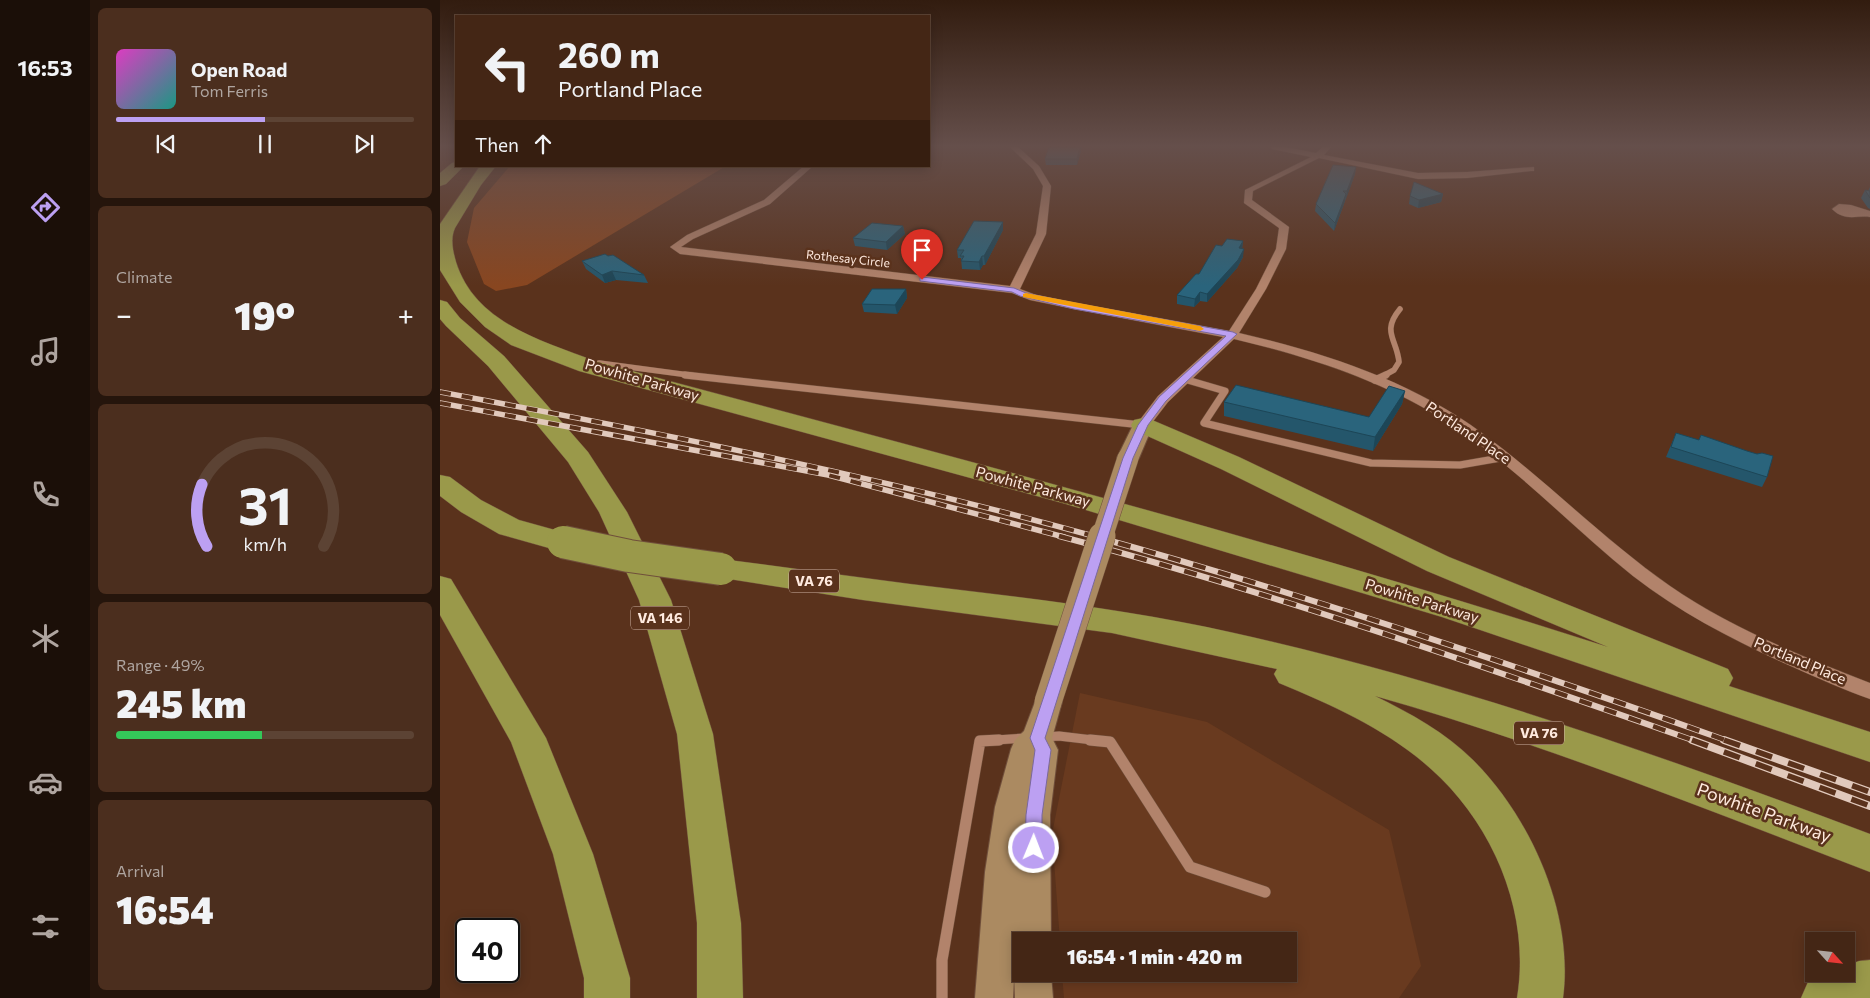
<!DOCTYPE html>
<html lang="en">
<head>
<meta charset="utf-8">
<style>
	:root { --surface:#442615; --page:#4b2e1e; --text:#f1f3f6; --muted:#afa5a0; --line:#5c4334; --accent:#bca0f2 }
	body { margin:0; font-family:Commissioner,sans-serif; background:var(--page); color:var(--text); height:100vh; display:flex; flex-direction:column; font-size:19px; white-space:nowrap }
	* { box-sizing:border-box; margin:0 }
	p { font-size:16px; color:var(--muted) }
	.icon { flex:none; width:28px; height:28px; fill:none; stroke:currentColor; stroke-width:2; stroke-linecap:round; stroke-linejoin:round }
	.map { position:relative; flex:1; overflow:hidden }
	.panel { display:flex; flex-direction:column; gap:8px; padding:8px; background:#25150c; width:350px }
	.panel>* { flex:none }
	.hud { position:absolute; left:15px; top:15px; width:475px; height:152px; border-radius:0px; box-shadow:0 2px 12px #0003,0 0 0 1px var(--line); background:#442615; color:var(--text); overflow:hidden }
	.needle { width:32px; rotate:117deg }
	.tools { position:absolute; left:1365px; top:932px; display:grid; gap:10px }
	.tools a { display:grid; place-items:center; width:50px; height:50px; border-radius:0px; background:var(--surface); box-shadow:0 2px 12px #0003,0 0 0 1px var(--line); font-size:25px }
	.speed { position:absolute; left:15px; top:918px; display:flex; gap:10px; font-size:25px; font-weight:700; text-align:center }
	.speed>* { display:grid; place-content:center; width:65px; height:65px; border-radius:50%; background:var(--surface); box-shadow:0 2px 12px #0003,0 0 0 1px var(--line); line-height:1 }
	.speed .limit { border:2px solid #111; border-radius:8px; background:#fff; color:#111 }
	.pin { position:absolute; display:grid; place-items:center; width:42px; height:42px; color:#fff; margin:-51px -21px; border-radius:50% 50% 50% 0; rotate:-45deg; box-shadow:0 0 5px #0007 }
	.pin .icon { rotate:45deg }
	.me { position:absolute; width:55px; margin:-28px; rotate:1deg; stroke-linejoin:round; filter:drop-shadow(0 0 4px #0008) }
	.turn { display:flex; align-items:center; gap:18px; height:105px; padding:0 20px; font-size:22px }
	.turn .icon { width:65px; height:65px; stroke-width:2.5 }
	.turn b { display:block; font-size:35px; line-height:42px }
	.then { display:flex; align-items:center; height:48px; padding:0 20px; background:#0003; gap:10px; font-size:19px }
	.big { font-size:38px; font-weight:800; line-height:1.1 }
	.panel .tile { flex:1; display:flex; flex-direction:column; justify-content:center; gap:8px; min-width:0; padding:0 18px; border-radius:8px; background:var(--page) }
	.panel .dial { align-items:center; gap:0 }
	.dial svg { height:130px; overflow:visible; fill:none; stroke:var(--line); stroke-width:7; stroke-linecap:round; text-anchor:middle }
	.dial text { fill:var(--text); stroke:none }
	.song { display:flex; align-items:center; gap:15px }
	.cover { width:60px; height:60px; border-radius:8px; background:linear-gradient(135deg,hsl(310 70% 55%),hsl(170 70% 35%)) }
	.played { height:5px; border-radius:2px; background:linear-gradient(90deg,var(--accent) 50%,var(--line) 50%) }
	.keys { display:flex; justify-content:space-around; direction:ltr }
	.heat { display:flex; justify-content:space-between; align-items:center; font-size:28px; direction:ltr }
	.charge { height:8px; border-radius:4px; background:linear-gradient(90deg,#34c759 49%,var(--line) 0) }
	.trip { position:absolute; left:572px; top:932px; width:285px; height:50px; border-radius:0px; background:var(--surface); box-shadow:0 2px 12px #0003,0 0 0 1px var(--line); font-weight:800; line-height:50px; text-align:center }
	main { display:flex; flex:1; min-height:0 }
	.tab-bar { display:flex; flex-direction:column; width:90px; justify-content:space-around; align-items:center; background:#1b0f08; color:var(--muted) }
	.tab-bar .icon { width:35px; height:35px }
	.tab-bar .selected { color:var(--accent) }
	.tab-bar b { font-size:22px; color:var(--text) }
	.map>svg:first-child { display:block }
	.built { fill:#693a1f }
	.green { fill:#884620 }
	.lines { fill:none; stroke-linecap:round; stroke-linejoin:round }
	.lane-far3-casing { stroke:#704f3b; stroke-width:6 }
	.lane-far2-casing { stroke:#704f3b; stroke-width:8 }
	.lane-far1-casing { stroke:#704f3b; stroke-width:10 }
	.lane-casing { stroke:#704f3b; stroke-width:12 }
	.street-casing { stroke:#704f3b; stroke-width:1 }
	.secondary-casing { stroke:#704f3b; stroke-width:2 }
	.highway-casing { stroke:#704f3b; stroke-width:1 }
	.lane-far3 { stroke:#b2836b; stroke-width:5.5 }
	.lane-far2 { stroke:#b2836b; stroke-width:7 }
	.lane-far1 { stroke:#b2836b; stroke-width:9 }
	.lane { stroke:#b2836b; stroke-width:11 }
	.street { fill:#b2836b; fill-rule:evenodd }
	.secondary { fill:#ab8a61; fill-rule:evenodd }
	.highway { fill:#9a994a; fill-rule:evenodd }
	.rail-far2-casing { stroke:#e1c9bc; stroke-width:5.5 }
	.rail-far1-casing { stroke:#e1c9bc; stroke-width:6 }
	.rail-casing { stroke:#e1c9bc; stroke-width:8 }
	.rail-far2 { stroke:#5a321c; stroke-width:4; stroke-dasharray:11; stroke-linecap:butt }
	.rail-far1 { stroke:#5a321c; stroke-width:4.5; stroke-dasharray:13; stroke-linecap:butt }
	.rail { stroke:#5a321c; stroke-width:5.5; stroke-dasharray:17; stroke-linecap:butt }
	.secondary-bridge-far1-casing { stroke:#704f3b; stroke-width:22; stroke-linecap:butt }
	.secondary-bridge-casing { stroke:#704f3b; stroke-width:28; stroke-linecap:butt }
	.highway-bridge-casing { stroke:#704f3b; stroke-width:34; stroke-linecap:butt }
	.secondary-bridge-far1 { stroke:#ab8a61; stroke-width:21 }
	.secondary-bridge { stroke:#ab8a61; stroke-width:27 }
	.highway-bridge { stroke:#9a994a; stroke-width:32 }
	.wall { fill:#24566b }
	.shaded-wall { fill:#1d4657 }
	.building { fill:#2a647c; stroke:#1d4657 }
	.route { fill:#bca0f2; stroke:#7a689d }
	.slow { fill:#f59e0b }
	.labels { text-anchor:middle; stroke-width:5; stroke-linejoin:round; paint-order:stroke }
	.far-street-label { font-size:12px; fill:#ffeadf; stroke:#5a321c }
	.shield { fill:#5a321c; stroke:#ceb3a4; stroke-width:1 }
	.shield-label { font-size:14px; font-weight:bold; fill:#ffeadf }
	.street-label { font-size:15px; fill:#ffeadf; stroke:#5a321c }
	.near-street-label { font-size:18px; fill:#ffeadf; stroke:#5a321c }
</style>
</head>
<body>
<main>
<nav class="tab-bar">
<b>16:53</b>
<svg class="icon selected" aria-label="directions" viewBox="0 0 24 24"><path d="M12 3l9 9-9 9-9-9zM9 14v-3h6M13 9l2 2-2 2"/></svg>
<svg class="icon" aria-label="music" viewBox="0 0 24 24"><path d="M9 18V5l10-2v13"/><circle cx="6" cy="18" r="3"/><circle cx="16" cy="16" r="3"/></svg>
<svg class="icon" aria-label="phone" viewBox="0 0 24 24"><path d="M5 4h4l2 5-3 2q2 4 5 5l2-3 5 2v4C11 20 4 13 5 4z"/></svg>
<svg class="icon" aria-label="climate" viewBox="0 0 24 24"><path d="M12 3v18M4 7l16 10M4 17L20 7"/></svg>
<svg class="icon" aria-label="car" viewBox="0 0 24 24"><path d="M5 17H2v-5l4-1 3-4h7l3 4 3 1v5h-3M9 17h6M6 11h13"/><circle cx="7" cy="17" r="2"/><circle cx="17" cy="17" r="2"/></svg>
<svg class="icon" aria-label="filters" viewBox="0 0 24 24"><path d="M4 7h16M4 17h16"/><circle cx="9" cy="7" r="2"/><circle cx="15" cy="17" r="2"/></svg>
</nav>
<section class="panel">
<div class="tile">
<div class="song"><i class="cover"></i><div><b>Open Road</b><p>Tom Ferris</p></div></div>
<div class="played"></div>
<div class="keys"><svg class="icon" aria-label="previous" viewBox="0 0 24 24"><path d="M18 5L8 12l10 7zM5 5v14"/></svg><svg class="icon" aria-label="pause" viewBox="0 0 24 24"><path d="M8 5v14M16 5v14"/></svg><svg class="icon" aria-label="next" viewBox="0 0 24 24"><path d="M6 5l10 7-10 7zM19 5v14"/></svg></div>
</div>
<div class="tile"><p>Climate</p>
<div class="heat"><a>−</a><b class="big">19°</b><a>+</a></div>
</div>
<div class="tile dial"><svg viewBox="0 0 100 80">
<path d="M14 69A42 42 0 1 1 86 69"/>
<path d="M14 69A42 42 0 0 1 11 31" stroke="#bca0f2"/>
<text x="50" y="56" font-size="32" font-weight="700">31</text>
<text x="50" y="72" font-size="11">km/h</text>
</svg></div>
<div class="tile"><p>Range · 49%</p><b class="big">245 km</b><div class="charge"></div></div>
<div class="tile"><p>Arrival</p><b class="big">16:54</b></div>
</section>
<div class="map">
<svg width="1430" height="998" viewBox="0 0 1430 998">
	<rect width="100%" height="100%" fill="#5a321c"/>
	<path class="built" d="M640,693L767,722L949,830L981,966L959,998H624L622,974H849V941H620L612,834Z"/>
	<path class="green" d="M70,166H286L87,285L56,291L44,284L27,242L34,208Z"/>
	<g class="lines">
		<defs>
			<path id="lane-far3" d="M159,363L256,376
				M943,376L954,370L959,362C957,339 941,332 960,309"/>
			<path id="lane-far2" d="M245,375L701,425
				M744,379L785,391L764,423L931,463L1020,465L1066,457
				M935,380L946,375"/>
			<path id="lane-far1" d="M604,737L619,736L661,741
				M541,741L585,738"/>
			<path id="lane" d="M650,740L670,742L750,867L825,892
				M502,998V960L540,741L559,740"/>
			<path id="street" d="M570,147H578L599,166L611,186L606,234L580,289L596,295L642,304L789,331L816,289L836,249L839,228L804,203L805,190L871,157L832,149L831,147H845L876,153L883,147H891L884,155L978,173L1027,172L1094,167V171H1091L1027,178L978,179L879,158L813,191L812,200L849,227L846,249L826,289L799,333C885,353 971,381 1042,433C1107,481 1164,540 1230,586C1291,628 1361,656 1430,683V699C1404,690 1378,678 1353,667C1297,642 1242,614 1193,576C1128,524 1072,462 1001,418C938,379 866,356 794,339L728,402L708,428L703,429L696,425L718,396L783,337L629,308L590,300L572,293L240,254L230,247L247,235L324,200L364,166H373L330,204L253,239L241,247L570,286L596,234L603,186L593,169Z
				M1399,204L1411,205L1430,211V217C1416,215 1405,222 1392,209Z"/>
			<path id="secondary" d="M703,419L710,421L713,425L699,458L696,463L688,464L680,463L677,458L693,425L696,421Z
				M608,690L618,694L622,702L612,738L618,750L610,815L611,941H581V954L576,942L573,998H535L545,872L555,807L571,749L575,740L584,731L598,694Z
				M581,960V974H611L613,998H575L574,974Z"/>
			<path id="highway" d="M16,162V166H24L6,184L0,186V173L12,163Z
				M40,166H56L41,185L15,228C10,239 13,251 16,262C35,323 102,341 155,361C494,452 834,540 1168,647L987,571L781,469L694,430L691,425L694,420L703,418L712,420L799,457L1009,557L1288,669L1293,678L1289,686L1430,732V762L1002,617L626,504L139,371L71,345L45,327L20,302L0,270V224Z
				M0,300L7,302L20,318L64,356L148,452L187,512L231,600L273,734L301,923L303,998H257V923L237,734L199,600L159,512L128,462L48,366L6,326L0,319Z
				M0,475L10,477L41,500L79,520L133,535L138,542L133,549L123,552L59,534L21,512L0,496Z
				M281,559C344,567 407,576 470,584C579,597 687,609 794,633C1011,681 1222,756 1430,834V872C1266,809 1104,744 935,696C970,713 1006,733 1033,760C1092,819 1134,915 1123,998H1077C1091,914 1054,825 991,769C948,730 892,705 839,683L834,674L837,669L672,633L423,600L270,576L266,569L270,562Z
				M0,576L11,579L106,738L153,854L190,978V998H144V978L113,854L71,742L0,615Z
				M1430,960V998H1361L1368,982L1387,974H1406V966L1419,961Z"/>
		</defs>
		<use href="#lane-far3" class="lane-far3-casing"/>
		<use href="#lane-far2" class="lane-far2-casing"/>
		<use href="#lane-far1" class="lane-far1-casing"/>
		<use href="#lane" class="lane-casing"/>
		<use href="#street" class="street-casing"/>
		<use href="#secondary" class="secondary-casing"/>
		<use href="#highway" class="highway-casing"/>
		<use href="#lane-far3" class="lane-far3"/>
		<use href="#lane-far2" class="lane-far2"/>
		<use href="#lane-far1" class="lane-far1"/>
		<use href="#lane" class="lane"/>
		<use href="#street" class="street"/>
		<use href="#secondary" class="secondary"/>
		<use href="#highway" class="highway"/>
		<defs>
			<path id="rail-far2" d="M0,392C221,433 441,477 657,537
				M0,403L388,475L624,537"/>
			<path id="rail-far1" d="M619,536C835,593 1045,667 1255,741
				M653,536C867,595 1078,666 1288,741"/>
			<path id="rail" d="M1252,740L1430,806
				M1284,740L1430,792"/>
		</defs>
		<use href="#rail-far2" class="rail-far2-casing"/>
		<use href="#rail-far1" class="rail-far1-casing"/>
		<use href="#rail" class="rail-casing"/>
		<use href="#rail-far2" class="rail-far2"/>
		<use href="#rail-far1" class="rail-far1"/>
		<use href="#rail" class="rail"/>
		<defs>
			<path id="secondary-bridge-far1" d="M662,537L688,458"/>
			<path id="secondary-bridge" d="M608,702L662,536"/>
			<path id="highway-bridge" d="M123,542L189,556L281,569"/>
		</defs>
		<use href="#secondary-bridge-far1" class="secondary-bridge-far1-casing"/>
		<use href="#secondary-bridge" class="secondary-bridge-casing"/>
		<use href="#highway-bridge" class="highway-bridge-casing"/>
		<use href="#secondary-bridge-far1" class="secondary-bridge-far1"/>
		<use href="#secondary-bridge" class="secondary-bridge"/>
		<use href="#highway-bridge" class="highway-bridge"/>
	</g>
	<path class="wall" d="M609,147H642L637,165H606L605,159Z
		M916,167L915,174L894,231L875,211L876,204Z
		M1430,187V209L1428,208L1421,198L1425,190L1428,191Z
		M1003,194L1001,202L978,208L969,204L970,196Z
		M463,226L465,234L447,250L415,246L413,238Z
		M563,230L545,265H543L540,270L522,269L521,258H518L517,250Z
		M803,241L802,249L803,257L797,268L767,302L760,301L754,307L737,304V295L759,274L782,246Z
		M168,256L204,275L208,283L176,280L165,283L146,269L142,261Z
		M466,289L467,298L457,314L424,312L422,304Z
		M965,391L962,404L933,451L784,416V402L929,417Z
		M1236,433L1259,440L1261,435L1327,477L1322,487L1226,457Z"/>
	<path class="shaded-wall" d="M640,147H642L637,165V159Z
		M916,167L915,174L906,199L907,191Z
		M906,194L905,201L894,231L895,223Z
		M1003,194L1001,202L978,208L979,200Z
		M563,222V230L545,265L544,256Z
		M463,226L465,234L447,250L446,242Z
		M803,241L802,249L799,248Z
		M804,249L803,257L797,268L767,302V294Z
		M542,256L543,265L540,270L539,262Z
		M172,271L176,280L165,283L162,275Z
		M466,289L467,298L457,314L455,305Z
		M760,292V301L754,307L755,299Z
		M965,391L962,404L933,451L935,437Z"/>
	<path class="building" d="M609,147H640L637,159H605Z
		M893,165L916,167L907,191H903L906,194L895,223L876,204Z
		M974,182L1003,194L979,200L970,196Z
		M1425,190L1430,191V198Z
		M534,221L563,222L544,256H542L539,262L521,261L524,256H520L524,250H517Z
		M432,223L463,226L446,242L413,238Z
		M787,239L803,241L799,248L804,249L798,260L767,294L760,292L755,299L737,295L756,274H759L776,245L782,246Z
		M165,254L168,256L173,255L204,275L172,271L162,275L142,261Z
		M432,289H466L455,305L422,304Z
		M796,385L929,417L949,386L965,391L935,437L784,402Z
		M1236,433L1259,440L1261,435L1307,451L1317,454L1322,453L1333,456L1327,477L1231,447Z"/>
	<linearGradient id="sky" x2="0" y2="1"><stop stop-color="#321c0f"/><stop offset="0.51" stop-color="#654f4b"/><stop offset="1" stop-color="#654f4b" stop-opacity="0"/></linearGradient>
	<rect width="1430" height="286" fill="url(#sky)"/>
	<path class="route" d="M482,277L574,288L586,293L634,303L793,332L797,334L726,401L708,425L693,458L605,738L611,750L602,815V848L600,853L594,856L588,853L585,848L586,815L595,750L590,738L683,458L698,425L719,397L786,336L634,309L580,296L572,292L480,281V278Z"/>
	<path class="slow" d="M586,293L760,326L764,329L760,331L583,297V294Z"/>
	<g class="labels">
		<g class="far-street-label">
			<text transform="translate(408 259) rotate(6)" y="4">Rothesay Circle</text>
		</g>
		<g class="shield">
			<rect x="349" y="569.5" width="50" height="23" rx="4"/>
			<rect x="191" y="606.5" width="58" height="23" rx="4"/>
			<rect x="1074" y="721.5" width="50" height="23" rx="4"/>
		</g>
		<g class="shield-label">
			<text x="374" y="586">VA 76</text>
			<text x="220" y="623">VA 146</text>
			<text x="1099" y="738">VA 76</text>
		</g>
		<g class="street-label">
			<text transform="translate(202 380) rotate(16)" y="5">Powhite Parkway</text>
			<text transform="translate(1028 433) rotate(34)" y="5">Portland Place</text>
			<text transform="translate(593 487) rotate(15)" y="5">Powhite Parkway</text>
			<text transform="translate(982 601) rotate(17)" y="5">Powhite Parkway</text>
			<text transform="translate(1360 661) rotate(23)" y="5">Portland Place</text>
		</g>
		<g class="near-street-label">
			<text transform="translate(1324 813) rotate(20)" y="6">Powhite Parkway</text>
		</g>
	</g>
</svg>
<div class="tools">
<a><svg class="needle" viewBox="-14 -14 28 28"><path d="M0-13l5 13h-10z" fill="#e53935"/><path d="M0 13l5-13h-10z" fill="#afa5a0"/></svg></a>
</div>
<div class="speed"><div class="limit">40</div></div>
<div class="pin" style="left:482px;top:280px;background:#d93025"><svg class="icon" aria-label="arrive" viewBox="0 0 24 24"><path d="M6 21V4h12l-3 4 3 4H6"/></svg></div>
<svg class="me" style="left:594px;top:848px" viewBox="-20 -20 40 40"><circle r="17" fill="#bca0f2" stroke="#fff" stroke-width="3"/><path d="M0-11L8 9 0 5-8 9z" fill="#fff"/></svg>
<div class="trip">16:54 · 1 min · 420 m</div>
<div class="hud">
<div class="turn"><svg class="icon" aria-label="left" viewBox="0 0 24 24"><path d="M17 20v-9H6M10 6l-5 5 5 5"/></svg><div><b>260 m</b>Portland Place</div></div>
<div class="then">Then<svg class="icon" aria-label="ahead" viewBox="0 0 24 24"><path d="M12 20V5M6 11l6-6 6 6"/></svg></div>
</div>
</div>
</main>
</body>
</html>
